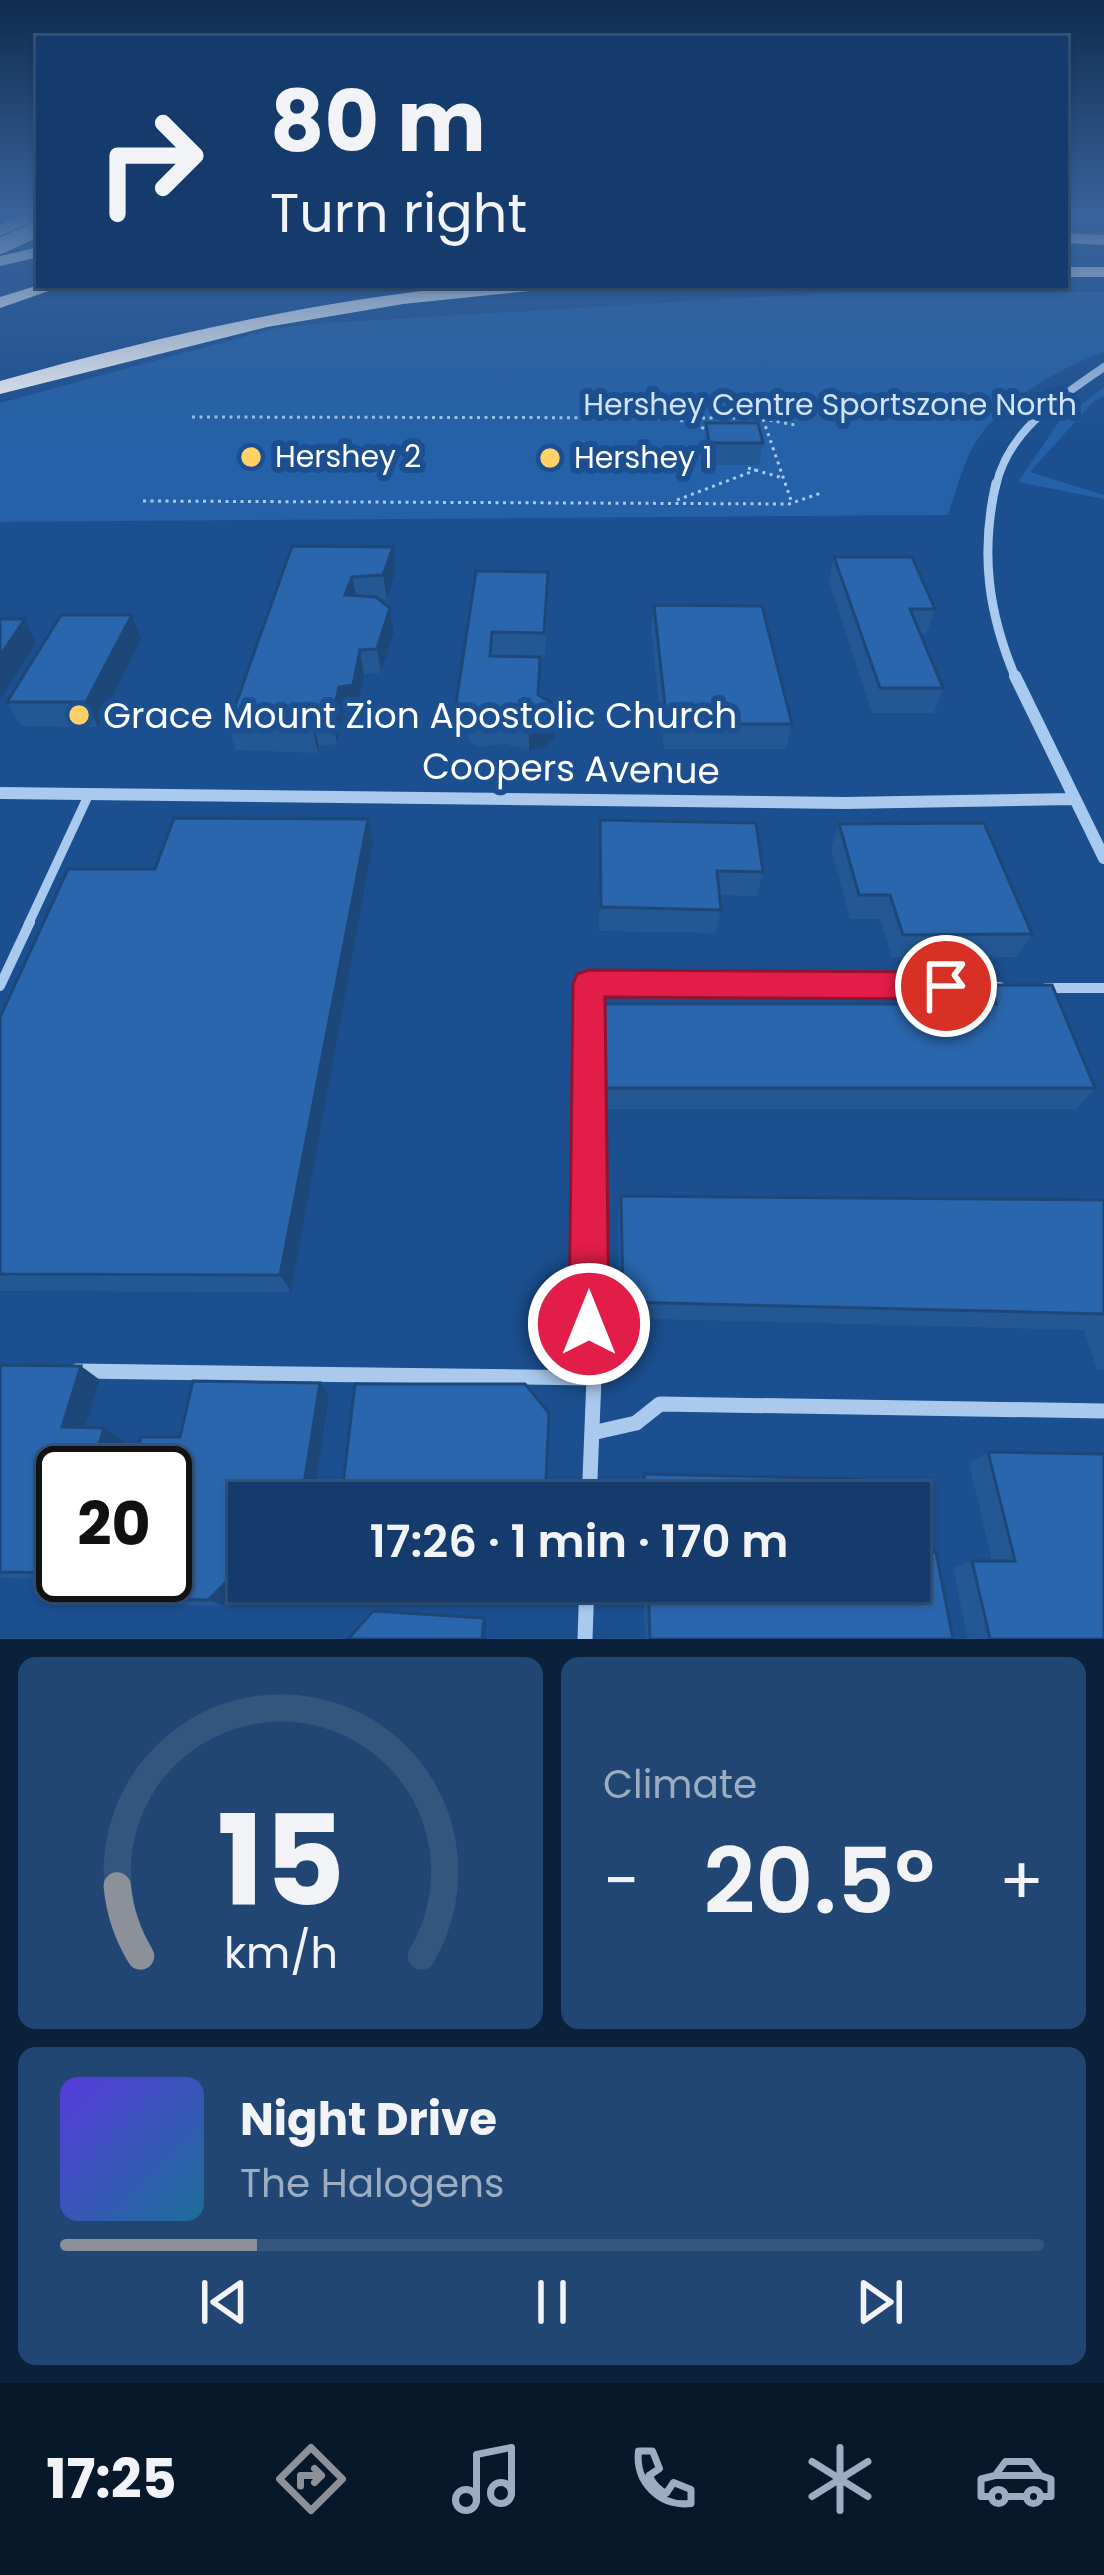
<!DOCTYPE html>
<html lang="en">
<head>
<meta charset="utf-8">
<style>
	:root { --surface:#143b6b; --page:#214673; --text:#f1f3f6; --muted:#9dadc1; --line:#33557e; --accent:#8c9099 }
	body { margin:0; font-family:Poppins,sans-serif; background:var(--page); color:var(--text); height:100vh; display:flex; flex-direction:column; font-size:45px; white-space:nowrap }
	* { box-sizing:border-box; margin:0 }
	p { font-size:39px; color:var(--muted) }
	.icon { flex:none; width:66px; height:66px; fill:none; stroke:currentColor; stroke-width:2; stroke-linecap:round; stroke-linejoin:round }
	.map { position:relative; height:1639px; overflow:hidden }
	.details { display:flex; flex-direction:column; gap:18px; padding:18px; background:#0b203b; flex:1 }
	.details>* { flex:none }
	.top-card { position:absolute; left:36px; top:36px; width:1032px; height:252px; border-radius:0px; box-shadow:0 3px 9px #0004,0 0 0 3px var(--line); background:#143b6b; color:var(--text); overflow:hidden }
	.speed { position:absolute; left:36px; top:1446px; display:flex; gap:24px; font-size:60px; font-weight:700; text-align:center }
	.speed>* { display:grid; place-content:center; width:156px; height:156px; border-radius:50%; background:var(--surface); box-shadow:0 3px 9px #0004,0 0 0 3px var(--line); line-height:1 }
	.speed .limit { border:6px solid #111; border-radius:18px; background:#fff; color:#111 }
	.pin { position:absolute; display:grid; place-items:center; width:102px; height:102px; color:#fff; margin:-51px; border:6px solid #fff; border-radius:50%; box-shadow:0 3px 12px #0007 }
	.me { position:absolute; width:132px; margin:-66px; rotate:0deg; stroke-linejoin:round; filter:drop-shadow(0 0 9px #0008) }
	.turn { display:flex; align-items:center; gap:42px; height:252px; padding:0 36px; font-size:54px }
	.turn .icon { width:156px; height:156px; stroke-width:2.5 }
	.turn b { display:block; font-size:84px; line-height:102px }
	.big { font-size:90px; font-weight:600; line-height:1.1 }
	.details .tile { flex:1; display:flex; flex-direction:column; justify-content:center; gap:18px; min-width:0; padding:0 42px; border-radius:18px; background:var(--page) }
	.details .dial { align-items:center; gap:0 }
	.dial svg { height:312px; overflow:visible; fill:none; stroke:var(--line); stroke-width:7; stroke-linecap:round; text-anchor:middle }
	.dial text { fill:var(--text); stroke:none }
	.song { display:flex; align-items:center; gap:36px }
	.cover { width:144px; height:144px; border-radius:18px; background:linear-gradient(135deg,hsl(250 70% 55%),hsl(200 70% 35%)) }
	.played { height:12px; border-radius:6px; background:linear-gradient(90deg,var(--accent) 20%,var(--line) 20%) }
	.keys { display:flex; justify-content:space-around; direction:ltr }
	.heat { display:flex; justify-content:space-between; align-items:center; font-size:66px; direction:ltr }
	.details .tiles { flex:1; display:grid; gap:18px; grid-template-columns:1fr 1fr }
	.tile:last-child { grid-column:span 2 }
	.trip { position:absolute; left:228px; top:1482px; width:702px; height:120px; border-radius:0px; background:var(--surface); box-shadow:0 3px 9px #0004,0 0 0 3px var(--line); font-weight:600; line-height:120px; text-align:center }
	.dock { display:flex; height:192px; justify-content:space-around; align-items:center; background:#08182b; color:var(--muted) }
	.dock .icon { width:84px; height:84px }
	.dock .on { color:var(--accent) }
	.dock b { font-size:54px; color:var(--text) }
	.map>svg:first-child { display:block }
	.green { fill:#2461a8 }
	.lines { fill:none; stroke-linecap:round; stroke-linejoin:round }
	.path { stroke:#a9c9ee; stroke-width:3; stroke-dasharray:3 4.5; stroke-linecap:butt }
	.lane-far2 { stroke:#a9c9ee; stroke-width:9 }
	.lane-far1 { stroke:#a9c9ee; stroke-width:10 }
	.lane { stroke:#a9c9ee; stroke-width:15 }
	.street-far2 { stroke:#a9c9ee; stroke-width:8 }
	.street-far1 { stroke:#a9c9ee; stroke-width:9 }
	.street { stroke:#a9c9ee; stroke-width:12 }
	.highway { fill:#fff; fill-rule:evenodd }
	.highway-bridge { stroke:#fff; stroke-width:16 }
	.wall { fill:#245895 }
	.shaded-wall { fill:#1d4779 }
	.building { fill:#2a66ad; stroke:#1d4779; stroke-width:3 }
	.route { fill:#e11d48; stroke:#92132f; stroke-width:3 }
	.poi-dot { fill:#ffd166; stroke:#1b4f8f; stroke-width:4.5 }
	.labels { text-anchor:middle; stroke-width:12; stroke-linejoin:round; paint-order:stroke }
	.far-park-label { font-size:30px; fill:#cfe3fa; stroke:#1b4f8f }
	.far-poi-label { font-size:30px; fill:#fff; stroke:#1b4f8f; text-anchor:start }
	.poi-label { font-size:36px; fill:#fff; stroke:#1b4f8f; text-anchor:start }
	.street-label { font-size:36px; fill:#fff; stroke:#1b4f8f }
</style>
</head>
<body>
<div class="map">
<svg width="1104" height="1639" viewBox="0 0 1104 1639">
	<rect width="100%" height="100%" fill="#1b4f8f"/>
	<path class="green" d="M845,292H1104V352C1057,369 993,405 970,452C961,472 955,494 948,515L0,522V403L272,329L326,323Z
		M1104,387V396L1094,401L1030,472L1104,495V499L1018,482L1058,423Z"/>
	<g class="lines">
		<path class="path" d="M192,417L758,418L795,425
			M763,419L792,503
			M680,420L709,430
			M748,468L783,478
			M677,500L756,470
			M143,501L789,504L821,493"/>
		<path class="lane-far2" d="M28,925L89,794"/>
		<path class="lane-far1" d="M0,986L30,922
			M1046,988H1104
			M589,1239V984L1000,987"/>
		<path class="lane" d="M589,1236L594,1378L589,1503
			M77,1371L594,1378
			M592,1433L636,1423L660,1404L1104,1411
			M585,1639L587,1581"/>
		<path class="street-far2" d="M996,486C1008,430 1060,398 1104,367"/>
		<path class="street-far1" d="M996,483C980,553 988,613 1016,679"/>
		<path class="street" d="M1015,676L1104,858
			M0,793L845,803L1073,799"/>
		<path class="highway" d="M20,216L39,218L0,236V225Z
			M1065,233L1104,235V245L1065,243Z
			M39,247V257L0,266V256Z
			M1065,267H1104V277H1065Z
			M39,285H66L0,308V297Z
			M480,285H549L540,290L403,304L267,327L0,394V381C157,337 317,299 480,285Z"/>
		<path class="highway-bridge" d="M0,246L39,228"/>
	</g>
	<path class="wall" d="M706,423L763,443L759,465H706L704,445Z
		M292,546L396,571L387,599L379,600L390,608L394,632L381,673L364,674L357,710L344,712L337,744L319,746L318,753L236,750L228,726Z
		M834,557L935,609L927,633H920L943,688L934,713H872L829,581Z
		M476,571L548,596L545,657H540V696L554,739L545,747L529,750L505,744L479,747L469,741V735H457L455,710Z
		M654,605L792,724L786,749H664L651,630Z
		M141,639L98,727L21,726L7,702Z
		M368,819L373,843L291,1292L0,1291V1017L155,869Z
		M600,820L763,872L757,896L719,895L721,910L716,933L599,931Z
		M839,824L1032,934L1017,957L892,958L880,919H850L831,848Z
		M989,985L1095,1088L1076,1109H605L602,1027L603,1004H978Z
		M621,1196L1104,1200V1370H1097L1084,1330L620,1318L618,1215Z
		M0,1365L100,1380L86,1428H104L123,1440L63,1473V1575H87L86,1579L0,1578Z
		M329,1396L313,1503H249L224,1606L119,1604L98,1598L180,1437Z
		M988,1452L1104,1639H968L953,1568L972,1561H992L969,1463Z
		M644,1474L864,1503H640V1485Z
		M439,1581H491L490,1584Z
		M643,1581H909L953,1639H645Z"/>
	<path class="shaded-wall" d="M393,547L396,571L387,599L383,575Z
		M352,577L357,600L345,595Z
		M390,608L394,632L381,673L377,649Z
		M132,615L141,639L98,727L86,702Z
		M25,619L36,643L0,700V656Z
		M360,650L364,674L357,710L344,712L337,744L332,719L339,687Z
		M554,715V739L545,747L529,750V725Z
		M313,721L319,746L318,753L312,728Z
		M368,819L373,843L291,1292L280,1275Z
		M81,1366L100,1380L82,1439L62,1427Z
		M320,1383L329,1396L313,1503H301Z
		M104,1428L123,1440L114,1473H91Z
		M249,1559V1580L224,1606L208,1600Z
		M484,1618L487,1623L486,1639H482Z"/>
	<path class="building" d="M706,423H758L763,443H709Z
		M292,546L393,547L383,575L352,577L345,595L376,597L390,608L377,649L360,650L353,685L339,687L332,719L313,721L312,728L228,726Z
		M834,557H912L935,609H910L943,688H880Z
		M476,571L548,572L544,633L492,632L490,656L540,657L538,695L554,704V715L545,723L529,725L504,719L477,722L467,716V710H455Z
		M654,605L762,606L792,724H667Z
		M61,615H132L86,702H7Z
		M0,619H25L0,656Z
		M174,818L368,819L280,1275L0,1274V1017L68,869H155Z
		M600,820L756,823L763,872L717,871L721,910L601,907Z
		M984,823L1032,934L903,935L890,895H859L839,824Z
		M989,985H1052L1095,1088H606L603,1004H996Z
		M621,1196L1104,1200V1314L623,1302Z
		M0,1365L81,1366L62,1427L104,1428L91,1473H63V1573L0,1572Z
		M193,1381L320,1383L301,1503H249V1559L208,1600L98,1598L104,1575H165V1473H131L141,1437H180Z
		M355,1384H525L549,1413L545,1503H357L343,1484Z
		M988,1452L1104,1454V1639H990L972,1561H1015Z
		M644,1474L860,1479L864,1503H645Z
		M909,1552H936L953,1639H650L648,1581H909Z
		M373,1611L484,1618L482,1639H348Z"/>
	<linearGradient id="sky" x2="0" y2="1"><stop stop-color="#0f2b4f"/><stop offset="0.48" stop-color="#39639b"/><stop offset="1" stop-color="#39639b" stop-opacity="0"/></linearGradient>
	<rect width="1104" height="446" fill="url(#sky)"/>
	<path class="route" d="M589,970L946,972L957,976L962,986L957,995L946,999L605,997L609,1324L603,1338L589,1344L575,1338L569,1324L573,984L577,974Z"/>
	<g class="poi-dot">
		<circle cx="251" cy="457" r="12"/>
		<circle cx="550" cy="458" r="12"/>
		<circle cx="79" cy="715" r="12"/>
	</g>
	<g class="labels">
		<g class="far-park-label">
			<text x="830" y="415">Hershey Centre Sportszone North</text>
		</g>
		<g class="far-poi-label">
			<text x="275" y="467">Hershey 2</text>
			<text x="574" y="468">Hershey 1</text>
		</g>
		<g class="poi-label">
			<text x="103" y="728">Grace Mount Zion Apostolic Church</text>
		</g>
		<g class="street-label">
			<text transform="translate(571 768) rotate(1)" y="13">Coopers Avenue</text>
		</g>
	</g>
</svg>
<div class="speed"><div class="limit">20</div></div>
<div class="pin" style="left:946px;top:986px;background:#d93025"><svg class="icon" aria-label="arrive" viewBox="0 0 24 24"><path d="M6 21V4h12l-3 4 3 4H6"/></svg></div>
<svg class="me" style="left:589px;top:1324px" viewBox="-20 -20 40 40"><circle r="17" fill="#e11d48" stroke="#fff" stroke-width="3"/><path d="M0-11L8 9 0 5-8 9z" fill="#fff"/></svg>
<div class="trip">17:26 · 1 min · 170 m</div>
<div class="top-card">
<div class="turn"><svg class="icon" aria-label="right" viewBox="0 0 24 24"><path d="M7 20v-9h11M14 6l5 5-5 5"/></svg><div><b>80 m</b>Turn right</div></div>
</div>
</div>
<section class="details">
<div class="tiles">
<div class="tile dial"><svg viewBox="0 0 100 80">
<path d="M14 69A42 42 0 1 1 86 69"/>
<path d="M14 69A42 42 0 0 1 8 51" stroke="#8c9099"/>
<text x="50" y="56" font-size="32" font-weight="700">15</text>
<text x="50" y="72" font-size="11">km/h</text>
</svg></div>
<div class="tile"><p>Climate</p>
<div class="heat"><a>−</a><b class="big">20.5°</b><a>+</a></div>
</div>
<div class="tile">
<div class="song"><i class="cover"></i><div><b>Night Drive</b><p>The Halogens</p></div></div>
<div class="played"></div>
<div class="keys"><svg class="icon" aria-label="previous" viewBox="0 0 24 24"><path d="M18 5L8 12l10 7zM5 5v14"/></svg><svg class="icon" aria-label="pause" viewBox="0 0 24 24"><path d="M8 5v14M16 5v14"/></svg><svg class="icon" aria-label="next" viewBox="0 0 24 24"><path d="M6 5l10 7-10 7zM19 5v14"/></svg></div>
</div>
</div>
</section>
<nav class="dock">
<b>17:25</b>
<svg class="icon on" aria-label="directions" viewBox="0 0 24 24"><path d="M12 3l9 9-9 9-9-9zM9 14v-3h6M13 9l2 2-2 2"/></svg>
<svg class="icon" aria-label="music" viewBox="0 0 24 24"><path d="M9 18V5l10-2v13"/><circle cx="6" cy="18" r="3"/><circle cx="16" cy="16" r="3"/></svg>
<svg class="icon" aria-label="phone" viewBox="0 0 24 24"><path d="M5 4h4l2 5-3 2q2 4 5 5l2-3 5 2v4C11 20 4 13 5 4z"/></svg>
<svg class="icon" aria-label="climate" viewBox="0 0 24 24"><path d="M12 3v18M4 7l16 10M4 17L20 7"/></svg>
<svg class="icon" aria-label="car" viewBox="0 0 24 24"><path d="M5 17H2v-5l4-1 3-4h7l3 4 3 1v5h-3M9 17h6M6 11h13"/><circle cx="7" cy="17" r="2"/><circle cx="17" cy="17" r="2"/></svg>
</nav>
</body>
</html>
